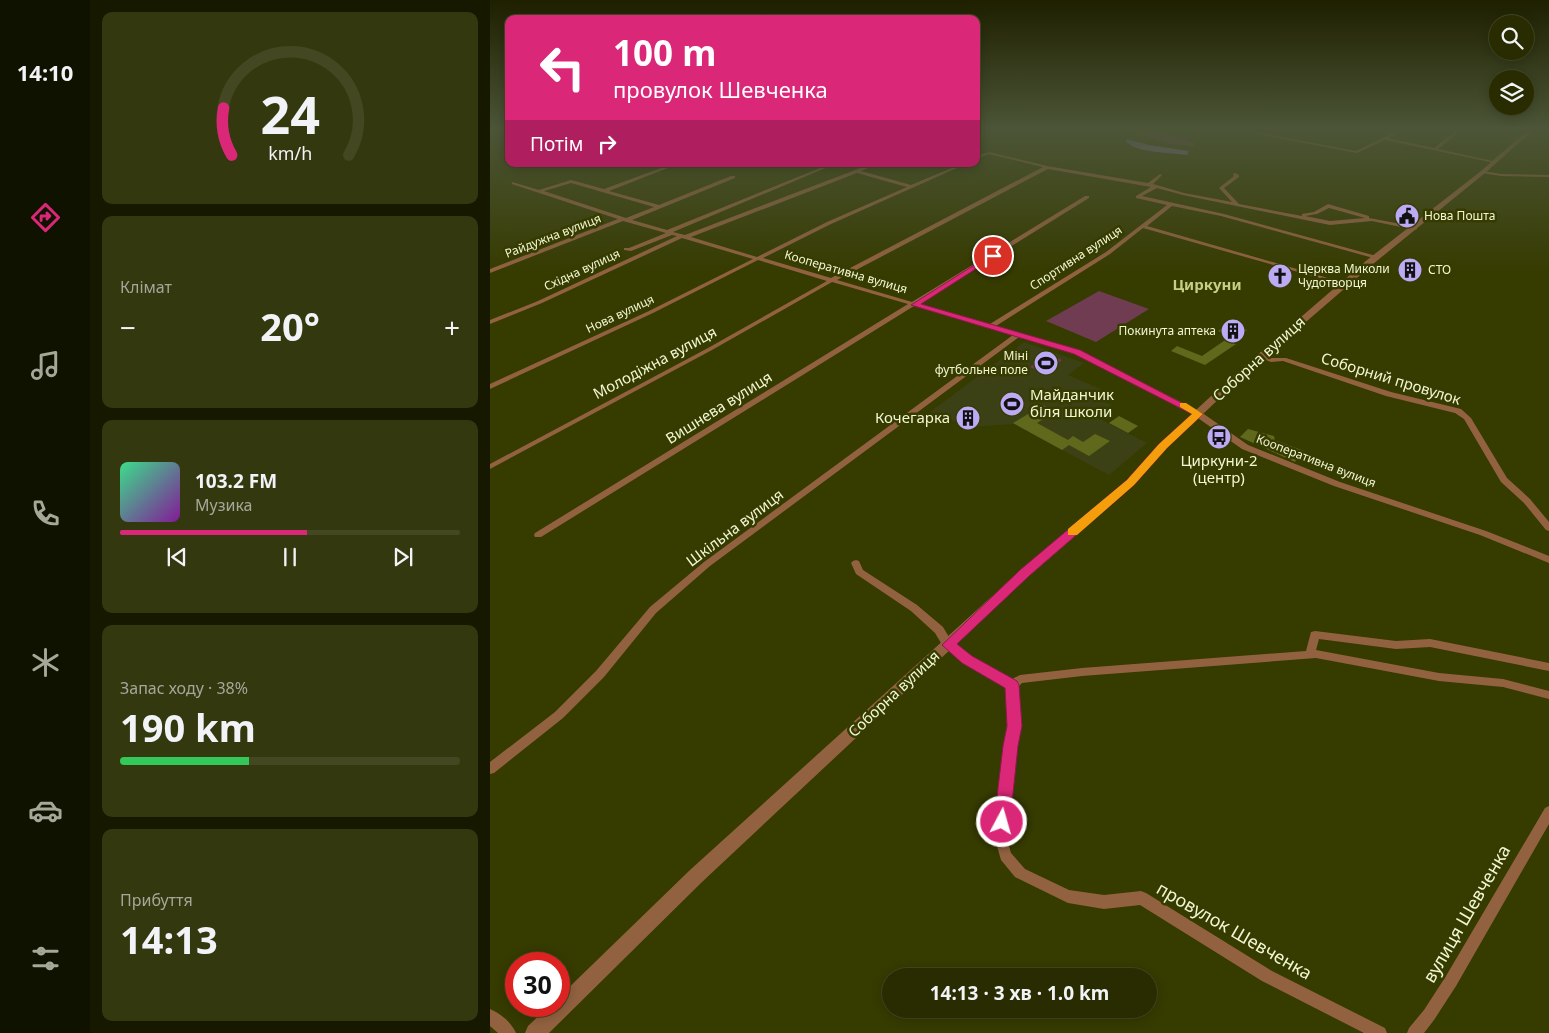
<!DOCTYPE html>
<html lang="uk">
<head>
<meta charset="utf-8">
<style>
	:root { --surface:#282c00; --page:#34380f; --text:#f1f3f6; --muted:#a5a799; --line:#444822; --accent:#db2777 }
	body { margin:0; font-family:"Noto Sans",sans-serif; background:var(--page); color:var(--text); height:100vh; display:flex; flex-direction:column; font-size:19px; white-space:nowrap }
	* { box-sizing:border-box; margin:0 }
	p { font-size:16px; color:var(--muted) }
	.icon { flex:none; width:28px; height:28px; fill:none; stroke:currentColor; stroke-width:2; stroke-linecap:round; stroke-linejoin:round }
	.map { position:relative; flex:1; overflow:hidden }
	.panel { display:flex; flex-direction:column; gap:12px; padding:12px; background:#161800; width:400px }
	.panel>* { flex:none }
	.guide { position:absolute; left:15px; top:15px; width:475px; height:152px; border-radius:10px; box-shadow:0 2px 12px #0003,0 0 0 1px var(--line); background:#db2777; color:#fff; overflow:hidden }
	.tools { position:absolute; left:999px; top:15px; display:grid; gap:10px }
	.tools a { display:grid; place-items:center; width:45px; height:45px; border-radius:50%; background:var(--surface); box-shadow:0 2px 12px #0003,0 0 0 1px var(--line); font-size:25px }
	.speed { position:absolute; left:15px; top:952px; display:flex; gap:10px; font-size:25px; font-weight:700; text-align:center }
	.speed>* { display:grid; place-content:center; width:65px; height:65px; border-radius:50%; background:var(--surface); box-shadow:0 2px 12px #0003,0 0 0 1px var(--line); line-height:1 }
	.speed .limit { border:8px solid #d22; background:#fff; color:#111 }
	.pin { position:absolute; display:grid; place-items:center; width:42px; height:42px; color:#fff; margin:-21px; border:2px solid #fff; border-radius:50%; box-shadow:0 1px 5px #0007 }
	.me { position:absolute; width:55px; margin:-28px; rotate:6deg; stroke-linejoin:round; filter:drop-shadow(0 0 4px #0008) }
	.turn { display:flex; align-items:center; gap:18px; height:105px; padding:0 25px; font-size:22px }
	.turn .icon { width:65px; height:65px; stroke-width:2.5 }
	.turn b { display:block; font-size:35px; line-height:42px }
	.then { display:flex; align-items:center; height:48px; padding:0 25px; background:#0003; gap:10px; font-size:19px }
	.big { font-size:38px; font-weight:700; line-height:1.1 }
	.panel .tile { flex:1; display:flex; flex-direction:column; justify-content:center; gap:8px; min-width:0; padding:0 18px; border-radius:10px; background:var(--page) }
	.panel .dial { align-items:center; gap:0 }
	.dial svg { height:130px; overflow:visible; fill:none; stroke:var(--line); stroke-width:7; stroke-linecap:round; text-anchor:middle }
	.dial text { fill:var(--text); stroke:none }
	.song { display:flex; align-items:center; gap:15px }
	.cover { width:60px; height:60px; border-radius:8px; background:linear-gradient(135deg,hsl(150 70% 55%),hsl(290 70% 35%)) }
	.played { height:5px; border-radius:2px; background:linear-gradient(90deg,var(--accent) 55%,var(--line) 55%) }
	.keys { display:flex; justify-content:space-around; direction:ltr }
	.heat { display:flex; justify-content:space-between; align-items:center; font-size:28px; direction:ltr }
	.charge { height:8px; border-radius:4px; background:linear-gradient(90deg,#34c759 38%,var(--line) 0) }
	.trip { position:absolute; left:392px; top:968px; width:275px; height:50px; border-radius:25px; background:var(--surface); box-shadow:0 2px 12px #0003,0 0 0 1px var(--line); font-weight:700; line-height:50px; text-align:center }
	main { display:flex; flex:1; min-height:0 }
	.menu { display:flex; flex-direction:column; width:90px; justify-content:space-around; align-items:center; background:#101200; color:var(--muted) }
	.menu .icon { width:35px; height:35px }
	.menu .current { color:var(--accent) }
	.menu b { font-size:22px; color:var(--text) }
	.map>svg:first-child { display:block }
	.built { fill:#3c4115 }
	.green { fill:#703c51 }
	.water { fill:#8773bf }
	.building { fill:#60681c }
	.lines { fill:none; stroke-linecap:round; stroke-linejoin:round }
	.minor { fill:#926240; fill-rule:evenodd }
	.tertiary { fill:#926240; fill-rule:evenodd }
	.route { fill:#db2777; stroke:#8e194d }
	.slow { fill:#f59e0b }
	.labels { text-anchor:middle; stroke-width:5; stroke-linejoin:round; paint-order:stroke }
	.far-poi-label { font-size:12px; fill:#f1f7d2; stroke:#363b00; text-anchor:start }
	.far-street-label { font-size:12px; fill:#f1f7d2; stroke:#363b00 }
	.far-quarter-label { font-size:15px; font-weight:bold; fill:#c6d085; stroke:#363b00 }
	.street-label { font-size:15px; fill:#f1f7d2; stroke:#363b00 }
	.poi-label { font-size:15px; fill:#f1f7d2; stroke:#363b00; text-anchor:start }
	.near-street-label { font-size:18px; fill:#f1f7d2; stroke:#363b00 }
</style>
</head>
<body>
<main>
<nav class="menu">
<b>14:10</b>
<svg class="icon current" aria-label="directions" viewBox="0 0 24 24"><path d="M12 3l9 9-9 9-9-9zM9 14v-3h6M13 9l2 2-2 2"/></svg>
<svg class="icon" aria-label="music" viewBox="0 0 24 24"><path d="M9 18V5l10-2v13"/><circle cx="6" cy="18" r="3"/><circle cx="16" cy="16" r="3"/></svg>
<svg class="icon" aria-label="phone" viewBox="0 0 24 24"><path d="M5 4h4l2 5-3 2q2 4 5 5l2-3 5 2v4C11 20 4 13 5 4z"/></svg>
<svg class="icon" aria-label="climate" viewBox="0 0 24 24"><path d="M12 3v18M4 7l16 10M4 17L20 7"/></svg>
<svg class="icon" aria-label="car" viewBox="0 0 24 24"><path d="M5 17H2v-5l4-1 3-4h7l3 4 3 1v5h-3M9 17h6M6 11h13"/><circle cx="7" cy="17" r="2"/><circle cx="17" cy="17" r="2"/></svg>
<svg class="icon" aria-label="filters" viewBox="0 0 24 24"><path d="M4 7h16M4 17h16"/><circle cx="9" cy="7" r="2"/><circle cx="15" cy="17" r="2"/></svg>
</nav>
<section class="panel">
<div class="tile dial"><svg viewBox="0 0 100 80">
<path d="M14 69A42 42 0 1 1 86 69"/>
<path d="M14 69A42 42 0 0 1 9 40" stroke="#db2777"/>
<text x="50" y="56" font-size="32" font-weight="700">24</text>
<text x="50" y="72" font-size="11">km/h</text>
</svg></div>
<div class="tile"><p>Клімат</p>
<div class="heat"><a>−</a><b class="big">20°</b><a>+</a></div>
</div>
<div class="tile">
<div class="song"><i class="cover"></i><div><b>103.2 FM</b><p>Музика</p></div></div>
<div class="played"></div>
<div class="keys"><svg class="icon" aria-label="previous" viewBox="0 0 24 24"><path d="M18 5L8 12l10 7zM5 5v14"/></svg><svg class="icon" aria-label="pause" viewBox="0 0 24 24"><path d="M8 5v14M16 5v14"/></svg><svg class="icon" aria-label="next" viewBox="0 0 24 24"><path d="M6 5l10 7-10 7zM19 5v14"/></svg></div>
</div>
<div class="tile"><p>Запас ходу · 38%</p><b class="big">190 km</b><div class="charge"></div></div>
<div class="tile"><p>Прибуття</p><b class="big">14:13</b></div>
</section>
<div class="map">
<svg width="1059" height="1033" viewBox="0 0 1059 1033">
	<rect width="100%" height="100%" fill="#363b00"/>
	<path class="built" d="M534,342L594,363L578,375L613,390L604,397L622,405L606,417L657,443L619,475L524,424L480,427L440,412Z"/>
	<path class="green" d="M625,128C652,128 679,131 704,143V146L680,144Z
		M609,291L659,309L606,342L556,321Z
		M558,354L572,360L554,373L540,367Z"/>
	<path class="water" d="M637,139L659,145L699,151L697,155C679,152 651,154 636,142Z"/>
	<path class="building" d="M739,324L757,330L742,342L746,344L715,365L681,351L687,346L712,356L741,336L728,331Z
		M553,405L566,411L547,423L578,440L583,436L593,442L605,434L620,441L599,456L579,445L572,450L523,423Z
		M629,416L648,426L638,433L619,423Z
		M758,429L784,436L785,440L814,451L805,462L750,437Z"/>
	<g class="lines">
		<path class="minor" d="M736,128H745L866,151L898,135L868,128C879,128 889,132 900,133C906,133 912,128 919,128L899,138L944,148L969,128H974L948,149L1007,162L1005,163L895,140L867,153Z
			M499,152L557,166L658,183L670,174L672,175L663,184L694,193L742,202L729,188L744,176L743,174L745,173L749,175V177L734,188L749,204L812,216V214L824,212L838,204L879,216V218L927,227V229L925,230L882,221L840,225L693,195L667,188L652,196L734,214L890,257L887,259L731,216L682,206L657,226L859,284L854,285L653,228L620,254L506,326L589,351L711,412L758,445L850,482L996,531L1059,556V563L990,535L844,486L752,449L705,416L585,353L529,337L220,566L166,613L114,677L73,718L4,773L0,774V762L65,712L106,671L160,607L214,562L523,335L424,306L51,537H45L44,535L45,533L418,304L342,282L222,350L0,469V464L218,348L337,281L268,260L163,313L0,389V384L159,311L263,259L192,238L52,303L0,324V320L48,301L187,236L182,235L141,251L134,250V248H139L176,233L133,221L0,273V269L128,219L22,184V182L49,190L81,180L114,189L182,164H188L119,191L169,205L241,176H245V178L142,220L177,230L340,164H345L183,232L195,235L381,164H387L371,171L421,185L471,164H476L341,224L273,258L341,278L553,167L499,154L486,159V156ZM558,169L661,187L646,196V198L677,205L616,252L500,324L428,304L599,198V196H595L422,302L347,280ZM367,173L417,187L337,222L267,257L201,237ZM81,183L164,207L136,218L54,191ZM839,208L875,218L840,221L815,216L827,214Z
			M993,171L1011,174L1059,175V177L1011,176L991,173V171Z
			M770,354L782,358H796L901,392L971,409L981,418L1017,478L1040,499L1059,522V531L1056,530L1034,503L1011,482L974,419L965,413L896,396L793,361L781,362L768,357V355Z
			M366,560L369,561L373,570L427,605L453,627L462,642L481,656L522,679L530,675L592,668L816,651L821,632L825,631L906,641L940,639L1059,663V671L940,647L906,649L829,639L826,650L949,673L1013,679L1059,691V699L1013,687L949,681L826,658L592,676L532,683L528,687L531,726L526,747L517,839L521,853L535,869L579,890L614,895L651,891L656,893L782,971L895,1028L897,1033H874L772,981L650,905L614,909L578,903L525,877L511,860L505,839L514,747L519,726L517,687L473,662L454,648L445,633L421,611L366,574L361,563L363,561Z
			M1059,806V824L966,986L944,1020L934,1033H917L919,1028L934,1010L956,976L1055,808Z
			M0,1009C10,1013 22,1023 26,1033H8L0,1026Z"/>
		<path class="tertiary" d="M1040,128H1046L995,173L883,264L750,379L677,448L644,485L539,576L212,882L59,1033H35L38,1026L59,1006H69V997L200,870L531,570L636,481L669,444L744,375L877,260L991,171Z"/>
	</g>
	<linearGradient id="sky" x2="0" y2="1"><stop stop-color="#1e2000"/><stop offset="0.47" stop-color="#4c5537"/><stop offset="1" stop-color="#4c5537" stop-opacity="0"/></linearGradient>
	<rect width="1059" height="273" fill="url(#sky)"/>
	<path class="route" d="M500,255L506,256L431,304L590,350L713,414L677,448L644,485L539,576L467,644L482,656L527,681L529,685L532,726L528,746L520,822L518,827L512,829L507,827L504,822L513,746L517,726L515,688L472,663L452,645L530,570L637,480L669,444L702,414L584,354L421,305Z"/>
	<path class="slow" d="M690,403H696L713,414L677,448L644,485L587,535H578V529L637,480L669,444L702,414L690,407Z"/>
	<defs>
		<symbol id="civic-disc" viewBox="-11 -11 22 22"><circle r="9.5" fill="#bcaaf5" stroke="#363b00"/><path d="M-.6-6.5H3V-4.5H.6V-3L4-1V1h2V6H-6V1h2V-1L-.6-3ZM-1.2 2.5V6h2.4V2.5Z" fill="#111"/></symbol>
		<symbol id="building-disc" viewBox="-11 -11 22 22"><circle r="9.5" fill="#bcaaf5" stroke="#363b00"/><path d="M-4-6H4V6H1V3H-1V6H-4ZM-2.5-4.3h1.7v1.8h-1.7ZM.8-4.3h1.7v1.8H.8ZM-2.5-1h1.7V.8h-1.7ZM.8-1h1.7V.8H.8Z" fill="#111"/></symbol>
		<symbol id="church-disc" viewBox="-11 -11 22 22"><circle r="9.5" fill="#bcaaf5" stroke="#363b00"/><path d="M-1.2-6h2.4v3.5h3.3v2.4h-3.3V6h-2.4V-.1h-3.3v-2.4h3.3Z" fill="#111"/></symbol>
		<symbol id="stadium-disc" viewBox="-11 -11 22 22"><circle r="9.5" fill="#bcaaf5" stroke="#363b00"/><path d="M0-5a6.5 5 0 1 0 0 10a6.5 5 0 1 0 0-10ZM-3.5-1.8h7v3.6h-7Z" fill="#111"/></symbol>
		<symbol id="bus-disc" viewBox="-11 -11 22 22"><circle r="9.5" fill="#bcaaf5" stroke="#363b00"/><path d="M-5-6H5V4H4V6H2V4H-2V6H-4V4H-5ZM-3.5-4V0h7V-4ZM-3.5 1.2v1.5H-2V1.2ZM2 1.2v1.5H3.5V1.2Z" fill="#111"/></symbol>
	</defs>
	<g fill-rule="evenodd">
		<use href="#civic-disc" x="903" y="202" width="28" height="28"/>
		<use href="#building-disc" x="906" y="256" width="28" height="28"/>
		<use href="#church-disc" x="776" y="262" width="28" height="28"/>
		<use href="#building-disc" x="729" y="317" width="28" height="28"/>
		<use href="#stadium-disc" x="542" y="349" width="28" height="28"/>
		<use href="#stadium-disc" x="508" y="390" width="28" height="28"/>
		<use href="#building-disc" x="464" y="404" width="28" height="28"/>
		<use href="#bus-disc" x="715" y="423" width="28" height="28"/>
	</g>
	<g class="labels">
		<g class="far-poi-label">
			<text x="934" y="220">Нова Пошта</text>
			<text x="808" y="273">Церква Миколи<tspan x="808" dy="14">Чудотворця</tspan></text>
			<text x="938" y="274">СТО</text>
			<text x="726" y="335" text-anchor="end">Покинута аптека</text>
			<text x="538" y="360" text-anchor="end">Міні<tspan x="538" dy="14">футбольне поле</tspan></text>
		</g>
		<g class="far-street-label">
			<text transform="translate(63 236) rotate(-21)" y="4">Райдужна вулиця</text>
			<text transform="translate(586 258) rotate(-33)" y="4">Спортивна вулиця</text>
			<text transform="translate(92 270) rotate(-25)" y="4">Східна вулиця</text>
			<text transform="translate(356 272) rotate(16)" y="4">Кооперативна вулиця</text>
			<text transform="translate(130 314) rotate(-25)" y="4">Нова вулиця</text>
			<text transform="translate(826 461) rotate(21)" y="4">Кооперативна вулиця</text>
		</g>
		<g class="far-quarter-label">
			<text x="717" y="290">Циркуни</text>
		</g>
		<g class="street-label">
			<text transform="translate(769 359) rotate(-42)" y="5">Соборна вулиця</text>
			<text transform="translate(165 363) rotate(-28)" y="5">Молодіжна вулиця</text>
			<text transform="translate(901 379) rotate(17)" y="5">Соборний провулок</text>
			<text transform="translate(229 408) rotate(-32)" y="5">Вишнева вулиця</text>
			<text transform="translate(245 528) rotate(-37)" y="5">Шкільна вулиця</text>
			<text transform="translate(404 694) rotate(-43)" y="5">Соборна вулиця</text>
		</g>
		<g class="poi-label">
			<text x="540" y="400">Майданчик<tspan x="540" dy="17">біля школи</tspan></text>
			<text x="460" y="423" text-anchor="end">Кочегарка</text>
			<text x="729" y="466" text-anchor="middle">Циркуни-2<tspan x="729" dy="17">(центр)</tspan></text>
		</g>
		<g class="near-street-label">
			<text transform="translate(977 914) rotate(-60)" y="6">вулиця Шевченка</text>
			<text transform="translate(744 931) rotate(30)" y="6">провулок Шевченка</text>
		</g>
	</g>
</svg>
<div class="tools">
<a><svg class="icon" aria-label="search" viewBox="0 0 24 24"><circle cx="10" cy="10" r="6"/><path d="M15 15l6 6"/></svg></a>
<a><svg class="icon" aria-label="layers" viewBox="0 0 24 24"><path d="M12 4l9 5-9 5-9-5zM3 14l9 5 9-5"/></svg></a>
</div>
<div class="speed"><div class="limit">30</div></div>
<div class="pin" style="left:503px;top:256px;background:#d93025"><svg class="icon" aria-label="arrive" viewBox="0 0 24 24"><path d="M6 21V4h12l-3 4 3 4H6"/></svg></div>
<svg class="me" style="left:512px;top:822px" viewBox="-20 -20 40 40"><circle r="17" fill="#db2777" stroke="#fff" stroke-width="3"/><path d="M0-11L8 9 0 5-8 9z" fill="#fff"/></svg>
<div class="trip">14:13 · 3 хв · 1.0 km</div>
<div class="guide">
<div class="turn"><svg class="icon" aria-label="left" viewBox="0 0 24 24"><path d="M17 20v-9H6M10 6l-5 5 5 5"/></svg><div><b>100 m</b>провулок Шевченка</div></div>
<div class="then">Потім<svg class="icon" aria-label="right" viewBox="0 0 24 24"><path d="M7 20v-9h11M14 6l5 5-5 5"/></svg></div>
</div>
</div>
</main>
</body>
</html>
